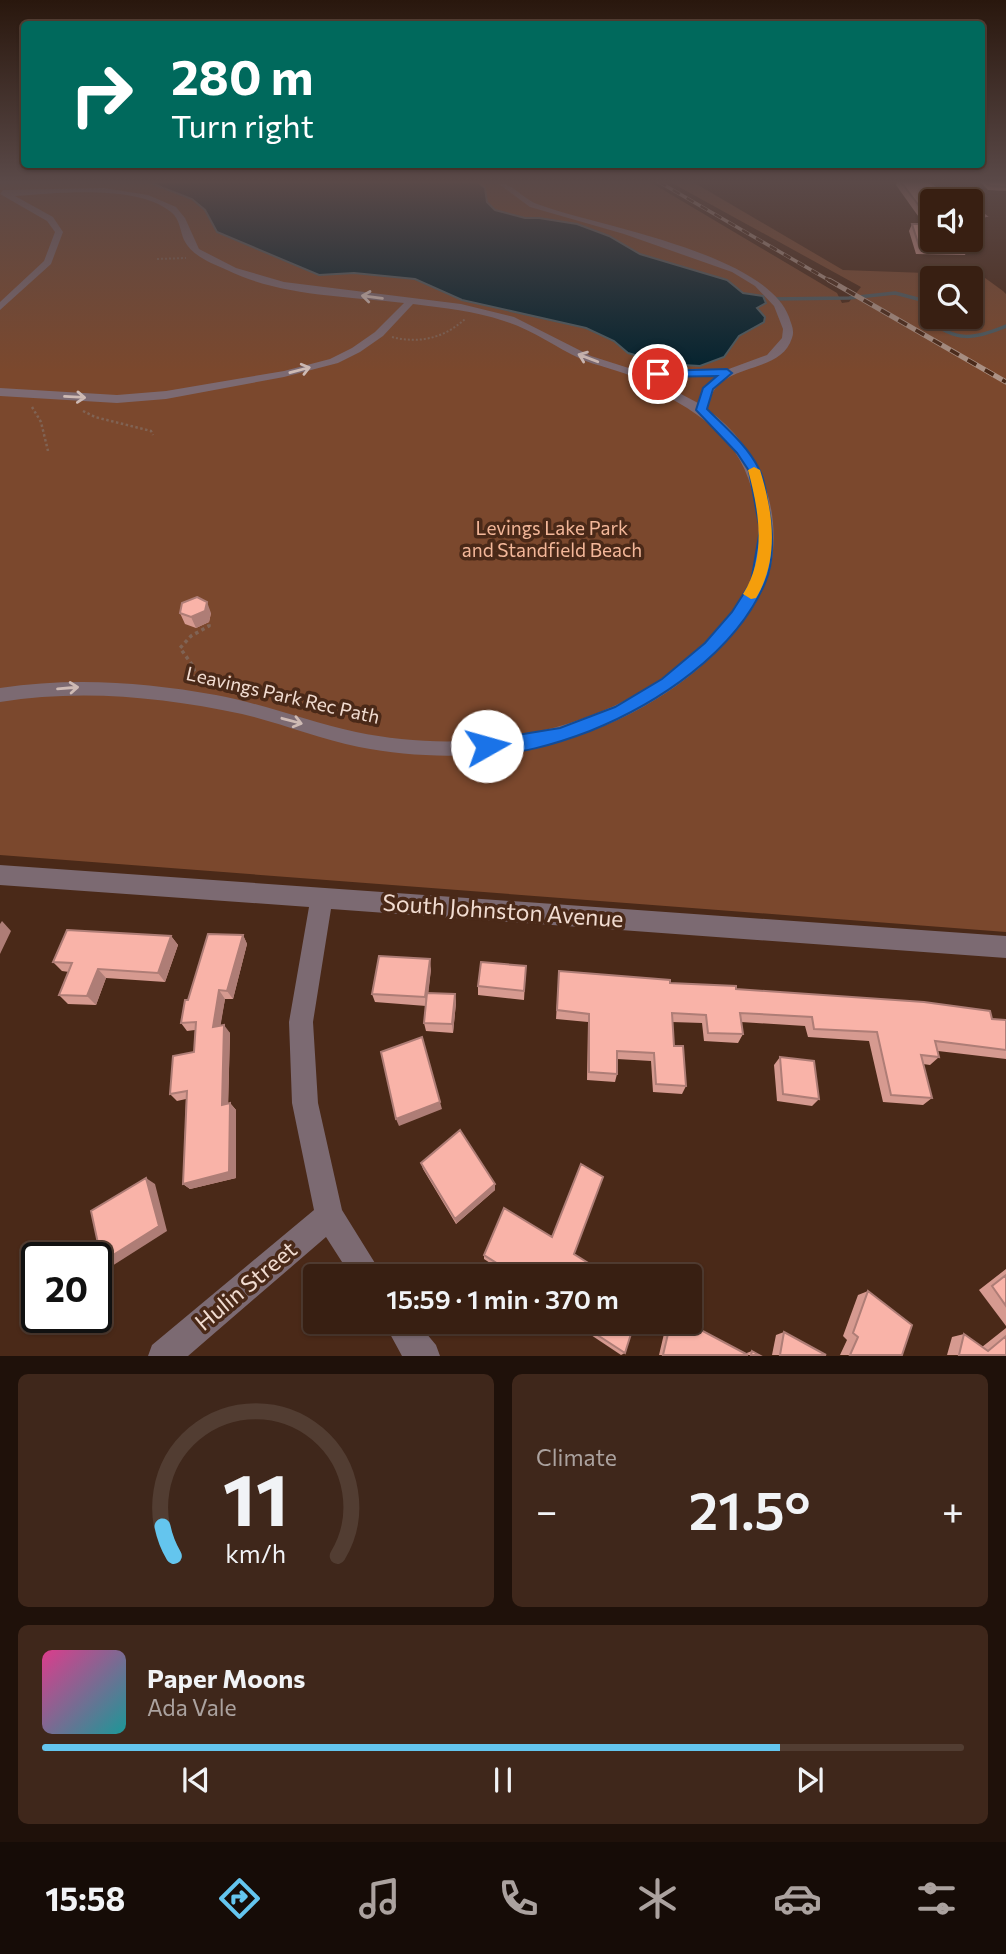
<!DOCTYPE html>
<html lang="en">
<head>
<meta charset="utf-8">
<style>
	:root { --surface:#381f12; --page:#3f271b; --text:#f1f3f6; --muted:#aba29f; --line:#523d32; --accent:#64c5ee }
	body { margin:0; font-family:Commissioner,sans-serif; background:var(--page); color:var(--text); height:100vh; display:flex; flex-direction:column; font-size:26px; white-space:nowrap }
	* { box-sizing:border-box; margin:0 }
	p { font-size:23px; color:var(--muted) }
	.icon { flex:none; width:38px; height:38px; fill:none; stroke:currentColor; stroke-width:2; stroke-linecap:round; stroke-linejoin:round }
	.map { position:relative; height:1356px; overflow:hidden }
	.sheet { display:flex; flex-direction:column; gap:18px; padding:18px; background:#1f110a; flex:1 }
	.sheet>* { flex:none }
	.hud { position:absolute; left:21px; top:21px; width:964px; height:147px; border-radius:7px; box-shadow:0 2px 5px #0004,0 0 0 2px var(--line); background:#00695c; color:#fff; overflow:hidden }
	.controls { position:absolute; left:920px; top:189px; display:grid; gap:14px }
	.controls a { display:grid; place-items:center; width:63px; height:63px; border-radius:7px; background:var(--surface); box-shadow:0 2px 5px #0004,0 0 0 2px var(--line); font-size:35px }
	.speed { position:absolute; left:21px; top:1242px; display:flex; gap:14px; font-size:35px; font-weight:700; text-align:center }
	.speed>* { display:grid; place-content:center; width:91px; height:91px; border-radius:50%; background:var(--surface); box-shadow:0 2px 5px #0004,0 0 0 2px var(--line); line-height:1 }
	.speed .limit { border:4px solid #111; border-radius:10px; background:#fff; color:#111 }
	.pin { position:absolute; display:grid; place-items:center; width:60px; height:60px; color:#fff; margin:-30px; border:4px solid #fff; border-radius:50%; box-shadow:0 2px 7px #0007 }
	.me { position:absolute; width:77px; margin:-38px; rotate:83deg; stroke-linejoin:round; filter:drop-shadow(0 0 5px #0008) }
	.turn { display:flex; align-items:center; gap:24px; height:147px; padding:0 35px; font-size:32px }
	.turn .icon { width:91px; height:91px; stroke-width:2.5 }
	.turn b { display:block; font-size:49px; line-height:60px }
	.big { font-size:52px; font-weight:600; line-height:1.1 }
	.sheet .tile { flex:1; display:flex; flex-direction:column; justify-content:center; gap:10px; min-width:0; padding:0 24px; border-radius:10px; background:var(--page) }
	.sheet .dial { align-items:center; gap:0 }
	.dial svg { height:182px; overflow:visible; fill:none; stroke:var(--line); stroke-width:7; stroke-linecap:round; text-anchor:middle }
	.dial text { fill:var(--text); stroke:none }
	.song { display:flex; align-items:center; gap:21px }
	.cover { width:84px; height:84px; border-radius:10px; background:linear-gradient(135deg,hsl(330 70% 55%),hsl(180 70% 35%)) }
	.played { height:7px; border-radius:4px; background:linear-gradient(90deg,var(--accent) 80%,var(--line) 80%) }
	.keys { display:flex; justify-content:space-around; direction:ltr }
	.heat { display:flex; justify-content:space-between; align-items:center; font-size:38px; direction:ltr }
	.sheet .tiles { flex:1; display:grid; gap:18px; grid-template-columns:1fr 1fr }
	.tile:last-child { grid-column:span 2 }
	.trip { position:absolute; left:303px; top:1264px; width:399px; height:70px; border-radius:7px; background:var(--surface); box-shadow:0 2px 5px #0004,0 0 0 2px var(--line); font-weight:600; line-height:70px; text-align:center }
	.tabs { display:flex; height:112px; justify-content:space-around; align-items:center; background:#160c07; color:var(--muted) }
	.tabs .icon { width:49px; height:49px }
	.tabs .active { color:var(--accent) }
	.tabs b { font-size:32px; color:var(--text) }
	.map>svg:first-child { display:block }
	.green { fill:#7b482d; fill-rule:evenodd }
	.water { fill:#04232f; stroke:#4b5a60; stroke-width:2 }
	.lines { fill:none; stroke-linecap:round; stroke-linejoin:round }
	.stream { stroke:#4b5a60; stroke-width:3.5 }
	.path-far2 { stroke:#806354; stroke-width:2; stroke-dasharray:2 2; stroke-linecap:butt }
	.path-far1 { stroke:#806354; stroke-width:2.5; stroke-dasharray:2.5 2.5; stroke-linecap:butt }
	.path { stroke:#806354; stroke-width:3.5; stroke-dasharray:3.5 3.5; stroke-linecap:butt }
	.minor { fill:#7c6a72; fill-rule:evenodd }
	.rail-far1-casing { stroke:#ac9285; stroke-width:3.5 }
	.rail-casing { stroke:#ac9285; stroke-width:5 }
	.rail-far1 { stroke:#4a2918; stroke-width:2.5; stroke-dasharray:8; stroke-linecap:butt }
	.rail { stroke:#4a2918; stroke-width:3.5; stroke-dasharray:10; stroke-linecap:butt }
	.wall { fill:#d69a90 }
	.shaded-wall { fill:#ae7d76 }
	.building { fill:#f9b3a8; stroke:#ae7d76; stroke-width:2 }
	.oneway { stroke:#cebab4 }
	.route { fill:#1a73e8; stroke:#114b97; stroke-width:2 }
	.slow { fill:#f59e0b }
	.labels { text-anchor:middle; stroke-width:7; stroke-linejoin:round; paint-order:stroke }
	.park-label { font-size:19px; fill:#f3b799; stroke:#4a2918 }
	.street-label { font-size:19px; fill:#f1dcd1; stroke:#4a2918 }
	.near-street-label { font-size:23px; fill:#f1dcd1; stroke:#4a2918 }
</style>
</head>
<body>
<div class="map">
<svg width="1006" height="1356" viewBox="0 0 1006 1356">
	<rect width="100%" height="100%" fill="#4a2918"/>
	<path class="green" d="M0,182H650L837,293L842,303L849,302L861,287L670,182H693L843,270L981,275L1003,291L1006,294V932L0,855ZM933,278H971V317H933Z"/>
	<path class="water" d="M148,182H478L485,188L487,202L495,210L525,218H539L577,224L609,236L640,254L727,280L743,293L763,296L766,303L757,308L765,317L764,322L739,336L724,357L700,366L665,364L628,353L614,341L586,328L462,300L415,279L354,273L319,275L217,232L205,210L192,199Z"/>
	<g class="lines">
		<path class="stream" d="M771,299L849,298L895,293L933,303
			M933,315L928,319C956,343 975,339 1006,326"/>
		<path class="path-far2" d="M157,259L186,258
			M392,337C420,344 444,338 465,319"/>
		<path class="path-far1" d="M32,407L41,422L48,451
			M83,411L95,417L151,431L153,435"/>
		<path class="path" d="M198,685L193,666L180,648L191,636L209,626V622"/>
		<path class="minor" d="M496,182C511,182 522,198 537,204C599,227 764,252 789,317C791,324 795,330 792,338C782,371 733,364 715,389C711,394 709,403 707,409C753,442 778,495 773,551C769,599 732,639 698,669C604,748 478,770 359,747C319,739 281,723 242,714C161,697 82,689 0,702V688C73,677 144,682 216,695C264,704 309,722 356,732C490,760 639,727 728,618C753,587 763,553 757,514C748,449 714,421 659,392C649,387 640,380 631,376C615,369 597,366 581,359C555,347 531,329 504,321C475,311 444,308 413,304L383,336L360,352L338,363L284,377L166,399L117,403L0,396V388L117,395L166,391L284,371L330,359L352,348L375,332L404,303C346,296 279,296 227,270C211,263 192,256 184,240C180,231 180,219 171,212C137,184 57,193 15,196L53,217L63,232L51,264L0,310V302L44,261L55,232L47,221L0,194L3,190L104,188L148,195L176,207L185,218L199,249L236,268L284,282L461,304L514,317L591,356L638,371L726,370L767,355L782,338L783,329L774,306L755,286L732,272L624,234L530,207ZM649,377H716L703,388L698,403Z
			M0,865L1006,936V958L331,909L313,1022L318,1103L342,1210L383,1276H351L326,1237L188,1356H148L152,1345L314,1210L292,1103L289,1022L309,907L0,885Z
			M383,1321H416L436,1345L440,1356H402Z"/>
		<defs>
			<path id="rail-far1" d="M659,182L832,282"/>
			<path id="rail" d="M829,280L1006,382"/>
		</defs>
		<use href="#rail-far1" class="rail-far1-casing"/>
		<use href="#rail" class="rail-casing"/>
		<use href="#rail-far1" class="rail-far1"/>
		<use href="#rail" class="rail"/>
	</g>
	<path class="wall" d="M897,182H929L933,201V223H923L896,185Z
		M980,182H1006V191L988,190Z
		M971,203L986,216L982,224H971Z
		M912,224L968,247L965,255L916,254L909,231Z
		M180,613H211L209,622L196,628L185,624Z
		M243,935L247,944L233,999H225L220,1026L230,1033L228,1104L230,1103L236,1110V1178L190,1189L183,1184L186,1099L177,1101L170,1094L194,1052L195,1030L187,1031L181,1023Z
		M171,936L178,945L165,982L106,978L96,1005L68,1004L59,995L69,972L62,971L53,962Z
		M526,966L524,1000L478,995V986Z
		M431,969L428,993L455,994L456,1003L453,1033L426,1031L424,1023L426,1006L375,1002L372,994Z
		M559,971L1006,1020V1059L938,1051L939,1057L930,1065L923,1064L932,1098L923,1105L883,1102L869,1041L808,1037L805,1026L741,1022L743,1034L738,1043L704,1041L702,1023L672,1022L674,1046L686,1086L682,1094L653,1092L651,1061L617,1059V1074L615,1082L587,1080L588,1022L556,1019Z
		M780,1057L819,1099L812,1106L777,1101L774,1065Z
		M421,1163L495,1184V1190L456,1224L423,1169Z
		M574,1254L609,1276H510L484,1259V1255Z
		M1006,1269V1326L979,1290Z
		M868,1291L902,1355H840L847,1340L843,1336L858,1295Z
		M570,1321H635L625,1353L621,1355Z
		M667,1321H684L744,1354L752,1351L759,1355H659Z
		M1006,1328V1355H947L952,1337L964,1334L982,1347Z
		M784,1332L826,1355H772L776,1335Z"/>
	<path class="shaded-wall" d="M207,602L211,613L209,622L196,628L191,617Z
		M2,921L11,931L0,954V924Z
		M243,935L247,944L233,999L227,991Z
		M171,936L178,945L165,982L158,973Z
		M430,959L431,969L427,1006L425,997Z
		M98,969L106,978L96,1005L87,996Z
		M219,990L225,999L219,1035L213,1027Z
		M455,994L456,1003L453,1033L452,1024Z
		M224,1025L230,1033L228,1112L222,1105Z
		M440,1102L442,1109L399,1126L396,1119Z
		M230,1103L236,1110V1178L190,1189L183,1184Z
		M146,1178L155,1184L167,1231L112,1266L102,1262Z
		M495,1184V1190L456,1224L455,1219Z"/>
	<path class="building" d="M901,182H929L942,194L962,195L969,201H933V215H926Z
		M985,182H1006V187L990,186Z
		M971,203L986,216H971Z
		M912,224H933V240H963L968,247L919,246Z
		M197,597L207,602L205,611L191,617L180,613L182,603Z
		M67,930L171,936L158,973L98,969L87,996L59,995L72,963L53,962Z
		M208,934L243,935L227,991L219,990L213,1027L224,1025L222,1105L230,1103L229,1172L183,1184L187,1091L170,1094L173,1056L194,1052L196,1022L181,1023L185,1000H188Z
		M379,956L430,959L425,997L372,994Z
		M481,962L526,966L524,991L478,986Z
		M559,971L670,980V983L736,986V989L924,1002L990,1011L992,1019L1006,1020V1050L935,1041L939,1057L921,1055L932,1098L891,1095L877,1032L814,1029L812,1017L740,1013L743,1034L708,1033L706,1015L672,1013L674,1046H683L686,1086L656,1084L654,1053L617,1051V1074L589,1072V1014L557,1010Z
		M427,993L455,994L452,1024L424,1023Z
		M422,1037L440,1102L396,1119L381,1052Z
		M780,1057L814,1061L819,1099L783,1094Z
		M460,1130L495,1184L455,1219L421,1163Z
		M581,1164L603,1177L574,1254L609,1276H517L484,1255L504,1208L552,1237Z
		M146,1178L159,1226L102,1262L91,1211Z
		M1006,1275V1306L992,1286Z
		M868,1291L912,1325L902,1355H850L858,1337L853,1333Z
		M576,1321H635L625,1353Z
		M671,1321H684L748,1355H663Z
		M784,1332L826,1355H780Z
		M964,1334L988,1351L1006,1336V1355H959Z
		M752,1351L759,1355H751Z"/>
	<defs><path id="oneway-shaft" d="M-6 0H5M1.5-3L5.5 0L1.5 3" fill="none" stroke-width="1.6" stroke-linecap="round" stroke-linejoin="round" transform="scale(1.75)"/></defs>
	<g class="oneway">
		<use href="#oneway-shaft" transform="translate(372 297) rotate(-173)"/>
		<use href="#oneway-shaft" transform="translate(588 358) rotate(-159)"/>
		<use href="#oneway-shaft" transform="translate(300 370) rotate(-15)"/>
		<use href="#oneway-shaft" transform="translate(75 397) rotate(3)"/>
		<use href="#oneway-shaft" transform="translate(68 688) rotate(-5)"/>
		<use href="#oneway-shaft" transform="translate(292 721) rotate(15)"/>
	</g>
	<linearGradient id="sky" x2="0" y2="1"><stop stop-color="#29170d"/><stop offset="0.49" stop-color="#5a4948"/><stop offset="1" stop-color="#5a4948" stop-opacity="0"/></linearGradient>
	<rect width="1006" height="371" fill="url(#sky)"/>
	<path class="route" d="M727,369L732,373L713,389L707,409C726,428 747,445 759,469C765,479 766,494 768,505C773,529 775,560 765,583C735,653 657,704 590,731C564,741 508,760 481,751L479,746L481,741L560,728L615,707L662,679L705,643L732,612L751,582L760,530L749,471L737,453L696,410L703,388L717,376L658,377L652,374L658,371Z"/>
	<path class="slow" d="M754,467L760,470C773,512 780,558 756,598L751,599L743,594C767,557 759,510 748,470Z"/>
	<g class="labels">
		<g class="park-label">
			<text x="552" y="535">Levings Lake Park<tspan x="552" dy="22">and Standfield Beach</tspan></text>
		</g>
		<g class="street-label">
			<text transform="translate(283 695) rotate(13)" y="7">Leavings Park Rec Path</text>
		</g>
		<g class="near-street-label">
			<text transform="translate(503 911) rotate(4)" y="8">South Johnston Avenue</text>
			<text transform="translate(246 1286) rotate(-40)" y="8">Hulin Street</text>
		</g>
	</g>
</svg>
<div class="controls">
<a><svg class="icon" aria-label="sound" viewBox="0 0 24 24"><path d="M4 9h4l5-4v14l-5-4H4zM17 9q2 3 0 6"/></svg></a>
<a><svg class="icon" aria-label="search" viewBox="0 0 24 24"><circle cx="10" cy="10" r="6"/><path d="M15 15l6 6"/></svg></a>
</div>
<div class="speed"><div class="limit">20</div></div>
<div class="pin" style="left:658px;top:374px;background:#d93025"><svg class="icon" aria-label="arrive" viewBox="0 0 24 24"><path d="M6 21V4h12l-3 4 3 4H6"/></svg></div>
<svg class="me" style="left:487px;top:746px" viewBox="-20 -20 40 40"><circle r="19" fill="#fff"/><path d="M0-13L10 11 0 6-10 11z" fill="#1a73e8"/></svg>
<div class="trip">15:59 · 1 min · 370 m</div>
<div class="hud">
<div class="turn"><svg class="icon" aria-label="right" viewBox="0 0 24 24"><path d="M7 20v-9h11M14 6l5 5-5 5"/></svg><div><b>280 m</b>Turn right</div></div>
</div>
</div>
<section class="sheet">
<div class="tiles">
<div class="tile dial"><svg viewBox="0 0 100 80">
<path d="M14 69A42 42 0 1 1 86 69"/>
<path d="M14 69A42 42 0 0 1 9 56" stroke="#64c5ee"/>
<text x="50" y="56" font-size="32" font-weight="700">11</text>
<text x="50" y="72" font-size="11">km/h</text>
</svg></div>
<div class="tile"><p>Climate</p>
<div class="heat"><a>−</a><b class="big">21.5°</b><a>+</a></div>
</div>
<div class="tile">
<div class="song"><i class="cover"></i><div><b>Paper Moons</b><p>Ada Vale</p></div></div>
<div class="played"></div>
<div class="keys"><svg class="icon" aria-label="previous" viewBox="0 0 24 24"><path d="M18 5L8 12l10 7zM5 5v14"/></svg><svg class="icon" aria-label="pause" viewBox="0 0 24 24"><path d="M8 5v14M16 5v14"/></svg><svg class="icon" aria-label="next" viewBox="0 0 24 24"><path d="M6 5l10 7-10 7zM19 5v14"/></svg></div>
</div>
</div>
</section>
<nav class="tabs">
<b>15:58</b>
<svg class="icon active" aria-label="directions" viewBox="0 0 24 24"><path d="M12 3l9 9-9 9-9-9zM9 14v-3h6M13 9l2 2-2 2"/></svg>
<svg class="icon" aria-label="music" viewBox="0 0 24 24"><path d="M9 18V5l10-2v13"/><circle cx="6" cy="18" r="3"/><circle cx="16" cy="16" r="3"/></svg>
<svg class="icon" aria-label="phone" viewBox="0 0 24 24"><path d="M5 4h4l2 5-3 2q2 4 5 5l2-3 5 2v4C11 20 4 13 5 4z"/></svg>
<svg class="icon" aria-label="climate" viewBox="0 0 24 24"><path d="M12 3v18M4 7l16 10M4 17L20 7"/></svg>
<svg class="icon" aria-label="car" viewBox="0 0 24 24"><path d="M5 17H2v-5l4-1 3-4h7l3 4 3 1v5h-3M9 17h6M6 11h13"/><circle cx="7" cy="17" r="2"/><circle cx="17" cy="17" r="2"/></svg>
<svg class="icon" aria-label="filters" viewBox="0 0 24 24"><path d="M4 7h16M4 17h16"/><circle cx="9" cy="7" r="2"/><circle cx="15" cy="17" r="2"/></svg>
</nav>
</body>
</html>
